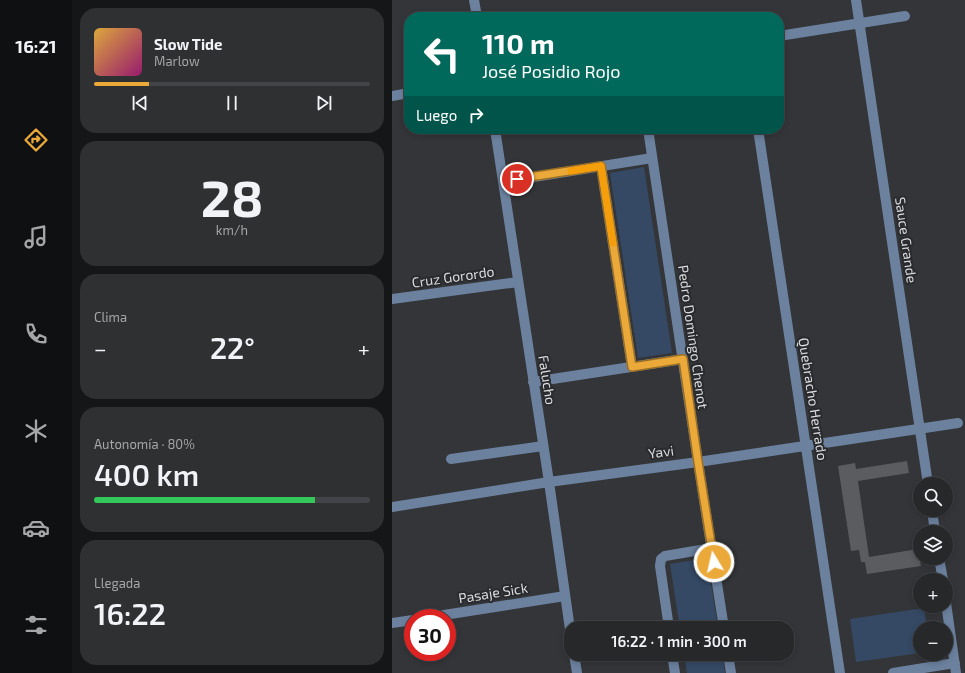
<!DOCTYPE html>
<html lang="es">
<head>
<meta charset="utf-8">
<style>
	:root { --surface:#26282a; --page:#2e3032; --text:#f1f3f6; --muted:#a4a6a8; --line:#424447; --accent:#eba93a }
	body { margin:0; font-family:"Exo 2",sans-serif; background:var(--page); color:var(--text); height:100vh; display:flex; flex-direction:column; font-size:15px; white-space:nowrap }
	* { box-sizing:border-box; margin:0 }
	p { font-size:13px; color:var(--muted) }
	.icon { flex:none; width:22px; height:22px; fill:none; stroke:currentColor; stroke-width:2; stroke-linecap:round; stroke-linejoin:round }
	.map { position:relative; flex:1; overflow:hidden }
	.side { display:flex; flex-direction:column; gap:8px; padding:8px; background:#151617; width:320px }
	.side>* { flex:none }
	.top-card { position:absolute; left:12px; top:12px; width:380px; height:122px; border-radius:16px; box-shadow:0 2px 6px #0003,0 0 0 1px var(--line); background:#00695c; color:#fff; overflow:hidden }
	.controls { position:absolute; left:521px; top:477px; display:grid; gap:8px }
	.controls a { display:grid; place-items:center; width:40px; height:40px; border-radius:50%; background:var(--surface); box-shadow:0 2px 6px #0003,0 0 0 1px var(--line); font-size:20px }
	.speed { position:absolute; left:12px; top:609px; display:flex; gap:8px; font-size:20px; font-weight:700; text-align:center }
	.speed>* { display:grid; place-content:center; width:52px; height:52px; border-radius:50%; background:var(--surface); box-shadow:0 2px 6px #0003,0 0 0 1px var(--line); line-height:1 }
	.speed .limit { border:6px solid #d22; background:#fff; color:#111 }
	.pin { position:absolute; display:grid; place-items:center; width:34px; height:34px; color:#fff; margin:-17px; border:2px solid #fff; border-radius:50%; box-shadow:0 1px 4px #0007 }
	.me { position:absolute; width:44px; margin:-22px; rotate:351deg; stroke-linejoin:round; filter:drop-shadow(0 0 3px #0008) }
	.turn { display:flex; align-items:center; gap:14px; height:84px; padding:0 12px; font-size:18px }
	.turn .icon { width:52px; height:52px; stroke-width:2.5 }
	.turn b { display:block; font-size:28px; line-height:34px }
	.then { display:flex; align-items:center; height:38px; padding:0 12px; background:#0003; gap:8px; font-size:15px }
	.big { font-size:30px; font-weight:600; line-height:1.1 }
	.side .tile { flex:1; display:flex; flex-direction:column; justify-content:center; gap:6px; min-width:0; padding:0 14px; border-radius:16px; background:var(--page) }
	.side .dial { align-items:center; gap:0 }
	.dial b { font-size:52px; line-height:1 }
	.song { display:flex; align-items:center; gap:12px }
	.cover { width:48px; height:48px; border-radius:6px; background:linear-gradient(135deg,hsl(40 70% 55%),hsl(320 70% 35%)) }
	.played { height:4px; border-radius:2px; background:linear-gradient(90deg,var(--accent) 20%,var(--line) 20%) }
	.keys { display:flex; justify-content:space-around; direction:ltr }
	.heat { display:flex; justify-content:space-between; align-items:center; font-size:22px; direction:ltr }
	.charge { height:6px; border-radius:3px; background:linear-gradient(90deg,#34c759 80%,var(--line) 0) }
	.trip { position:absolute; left:172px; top:621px; width:230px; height:40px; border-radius:16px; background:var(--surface); box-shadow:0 2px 6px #0003,0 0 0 1px var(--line); font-weight:600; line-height:40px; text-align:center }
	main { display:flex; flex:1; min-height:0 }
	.menu { display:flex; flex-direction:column; width:72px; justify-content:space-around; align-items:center; background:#0f1011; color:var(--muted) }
	.menu .icon { width:28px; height:28px }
	.menu .active { color:var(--accent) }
	.menu b { font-size:18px; color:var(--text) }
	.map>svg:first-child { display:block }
	.green { fill:#354965 }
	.building { fill:#5a5c60 }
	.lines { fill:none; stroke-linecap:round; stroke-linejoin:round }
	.minor { stroke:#6b819e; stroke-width:10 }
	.route-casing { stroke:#996e26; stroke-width:10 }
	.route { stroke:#eba93a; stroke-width:7 }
	.slow { stroke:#f59e0b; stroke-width:7 }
	.labels { text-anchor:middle; stroke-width:4; stroke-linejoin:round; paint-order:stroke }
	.street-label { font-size:14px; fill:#dadbdd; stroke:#292b2e }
</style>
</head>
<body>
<main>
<nav class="menu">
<b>16:21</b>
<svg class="icon active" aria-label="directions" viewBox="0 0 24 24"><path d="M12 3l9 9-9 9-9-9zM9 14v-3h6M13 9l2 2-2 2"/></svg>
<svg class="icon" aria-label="music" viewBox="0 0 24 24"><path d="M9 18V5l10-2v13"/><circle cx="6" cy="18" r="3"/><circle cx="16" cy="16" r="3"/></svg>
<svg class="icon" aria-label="phone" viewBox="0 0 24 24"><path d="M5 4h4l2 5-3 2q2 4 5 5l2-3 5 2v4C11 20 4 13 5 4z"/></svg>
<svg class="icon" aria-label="climate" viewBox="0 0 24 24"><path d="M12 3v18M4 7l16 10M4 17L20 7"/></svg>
<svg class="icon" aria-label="car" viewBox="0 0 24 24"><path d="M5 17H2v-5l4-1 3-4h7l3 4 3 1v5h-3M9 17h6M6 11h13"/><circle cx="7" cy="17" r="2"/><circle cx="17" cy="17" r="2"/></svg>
<svg class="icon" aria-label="filters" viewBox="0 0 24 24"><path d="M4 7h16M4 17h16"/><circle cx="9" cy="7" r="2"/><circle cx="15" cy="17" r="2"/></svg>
</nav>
<section class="side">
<div class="tile">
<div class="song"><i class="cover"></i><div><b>Slow Tide</b><p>Marlow</p></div></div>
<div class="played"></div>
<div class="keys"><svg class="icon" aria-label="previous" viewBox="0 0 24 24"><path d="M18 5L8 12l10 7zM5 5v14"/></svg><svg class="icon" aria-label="pause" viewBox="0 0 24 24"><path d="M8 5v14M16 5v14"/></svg><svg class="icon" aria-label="next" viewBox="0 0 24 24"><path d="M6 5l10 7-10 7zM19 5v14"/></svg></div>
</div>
<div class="tile dial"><b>28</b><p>km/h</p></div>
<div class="tile"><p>Clima</p>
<div class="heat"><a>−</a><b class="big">22°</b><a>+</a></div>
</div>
<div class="tile"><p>Autonomía · 80%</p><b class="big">400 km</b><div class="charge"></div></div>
<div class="tile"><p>Llegada</p><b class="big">16:22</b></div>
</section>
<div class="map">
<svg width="573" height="673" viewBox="0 0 573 673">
	<rect width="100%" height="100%" fill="#333538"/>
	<path class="green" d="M252,167L280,353L246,358L218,173Z
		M315,558L326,628H288L278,564Z
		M532,608L535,628H528V653L464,662L458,619Z
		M292,654H330L333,673H295Z"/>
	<path class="building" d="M515,461L517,473L466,481L477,557L526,549L529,566L475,574L473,562H469L467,550L459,551L446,466L463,463L464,469Z"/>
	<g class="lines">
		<path class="minor" d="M82,0L85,17
			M464,0L536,484
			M387,36L513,16
			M0,96L17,93
			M103,129L157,482L179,636
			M256,129L306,462L332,628
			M366,129L448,673
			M209,166L240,367
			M111,182L260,158
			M0,299L126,282
			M141,382L291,359
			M59,459L151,446
			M0,507L157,482L306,462L566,423
			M540,510L543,532
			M547,558L551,580
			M554,603L564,673
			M33,618L173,596
			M0,623L21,620
			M277,628L268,566L269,559L273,556L320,548
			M182,654L185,673
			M280,654L283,673
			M336,654L339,673
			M501,673L563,663"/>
	</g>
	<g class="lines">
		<defs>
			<path id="route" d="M125,179L209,166L240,367L291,359L306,462L322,562"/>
		</defs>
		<use href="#route" class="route-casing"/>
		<use href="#route" class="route"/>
		<path class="slow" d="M179,171L209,166L221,243"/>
	</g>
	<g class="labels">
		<g class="street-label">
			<text transform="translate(514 240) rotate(82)" y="5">Sauce Grande</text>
			<text transform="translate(61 277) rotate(-8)" y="5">Cruz Gorordo</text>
			<text transform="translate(301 337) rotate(82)" y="5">Pedro Domingo Chenot</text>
			<text transform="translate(155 380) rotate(81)" y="5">Falucho</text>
			<text transform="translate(421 399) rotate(81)" y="5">Quebracho Herrado</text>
			<text transform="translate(269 452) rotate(-8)" y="5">Yavi</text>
			<text transform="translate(101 593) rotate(-9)" y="5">Pasaje Sick</text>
		</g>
	</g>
</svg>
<div class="controls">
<a><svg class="icon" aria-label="search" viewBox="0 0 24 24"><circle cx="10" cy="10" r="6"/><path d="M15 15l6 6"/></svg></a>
<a><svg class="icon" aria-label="layers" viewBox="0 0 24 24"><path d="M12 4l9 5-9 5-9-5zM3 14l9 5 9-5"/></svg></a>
<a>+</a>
<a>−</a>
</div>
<div class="speed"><div class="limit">30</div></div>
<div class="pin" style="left:125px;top:179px;background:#d93025"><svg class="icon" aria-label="arrive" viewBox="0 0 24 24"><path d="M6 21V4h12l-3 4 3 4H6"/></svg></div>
<svg class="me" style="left:322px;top:562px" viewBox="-20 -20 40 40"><circle r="17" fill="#eba93a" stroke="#fff" stroke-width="3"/><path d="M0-11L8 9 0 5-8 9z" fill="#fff"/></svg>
<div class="trip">16:22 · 1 min · 300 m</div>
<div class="top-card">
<div class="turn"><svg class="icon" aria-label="left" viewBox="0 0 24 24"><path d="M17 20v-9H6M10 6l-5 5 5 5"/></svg><div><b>110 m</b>José Posidio Rojo</div></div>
<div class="then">Luego<svg class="icon" aria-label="right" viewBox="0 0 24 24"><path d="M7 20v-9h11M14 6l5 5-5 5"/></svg></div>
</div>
</div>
</main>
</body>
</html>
